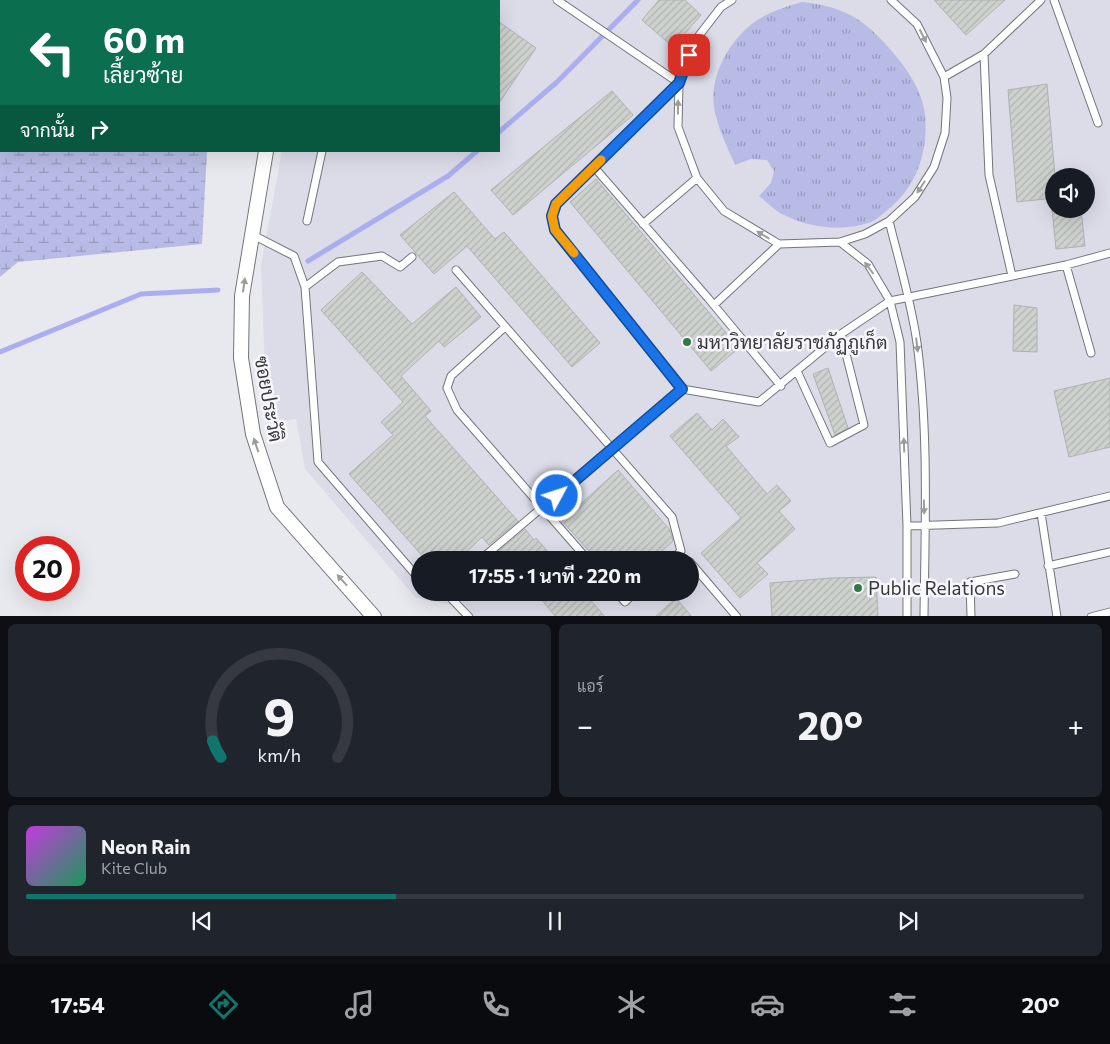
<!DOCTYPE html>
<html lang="th">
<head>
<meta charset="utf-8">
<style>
	:root { --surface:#171b24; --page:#20242c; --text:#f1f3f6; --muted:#9ea1a6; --line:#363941; --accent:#0f766e }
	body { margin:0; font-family:Commissioner,Sarabun,sans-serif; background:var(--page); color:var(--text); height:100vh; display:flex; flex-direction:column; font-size:19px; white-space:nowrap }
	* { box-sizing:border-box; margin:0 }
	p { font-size:16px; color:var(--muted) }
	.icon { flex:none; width:28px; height:28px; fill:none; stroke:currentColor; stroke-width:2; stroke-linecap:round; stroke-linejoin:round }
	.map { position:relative; height:616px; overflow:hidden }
	.sheet { display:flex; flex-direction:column; gap:8px; padding:8px; background:#0d0f14; flex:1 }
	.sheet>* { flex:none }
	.banner { position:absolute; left:0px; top:0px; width:500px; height:152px; box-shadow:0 5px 20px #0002; background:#0b6e4f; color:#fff; overflow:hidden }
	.fabs { position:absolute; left:1045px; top:168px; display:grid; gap:10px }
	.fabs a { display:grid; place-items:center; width:50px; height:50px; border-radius:50%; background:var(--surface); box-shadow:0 5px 20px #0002; font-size:25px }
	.speed { position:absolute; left:15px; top:536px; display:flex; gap:10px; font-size:25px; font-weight:700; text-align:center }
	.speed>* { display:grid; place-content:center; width:65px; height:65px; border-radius:50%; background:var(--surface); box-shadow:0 5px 20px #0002; line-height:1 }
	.speed .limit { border:8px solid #d22; background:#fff; color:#111 }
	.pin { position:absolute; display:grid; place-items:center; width:42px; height:42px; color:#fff; margin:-21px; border-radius:10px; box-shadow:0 2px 8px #0006 }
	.me { position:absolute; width:55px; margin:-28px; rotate:50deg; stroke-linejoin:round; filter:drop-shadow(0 0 4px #0008) }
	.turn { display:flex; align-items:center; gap:18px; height:105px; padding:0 20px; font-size:22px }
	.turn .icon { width:65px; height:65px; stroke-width:2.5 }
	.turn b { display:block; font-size:35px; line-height:42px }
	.then { display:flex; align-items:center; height:48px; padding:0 20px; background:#0003; gap:10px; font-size:19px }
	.big { font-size:38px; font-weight:700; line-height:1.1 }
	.sheet .card { flex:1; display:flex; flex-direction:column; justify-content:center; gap:8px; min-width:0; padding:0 18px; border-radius:8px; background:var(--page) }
	.sheet .dial { align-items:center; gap:0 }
	.dial svg { height:130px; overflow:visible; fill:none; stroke:var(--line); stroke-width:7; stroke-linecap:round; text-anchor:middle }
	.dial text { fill:var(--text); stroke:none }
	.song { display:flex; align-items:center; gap:15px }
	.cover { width:60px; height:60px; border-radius:8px; background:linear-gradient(135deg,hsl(290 70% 55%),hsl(150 70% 35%)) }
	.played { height:5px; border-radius:2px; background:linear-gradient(90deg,var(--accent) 35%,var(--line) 35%) }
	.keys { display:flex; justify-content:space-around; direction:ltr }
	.heat { display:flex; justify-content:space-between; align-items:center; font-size:28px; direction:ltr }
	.sheet .tiles { flex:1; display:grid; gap:8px; grid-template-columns:1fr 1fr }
	.card:last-child { grid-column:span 2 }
	.trip { position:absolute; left:411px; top:551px; width:288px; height:50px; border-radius:25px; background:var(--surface); box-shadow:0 5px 20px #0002; font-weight:700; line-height:50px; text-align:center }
	.dock { display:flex; height:80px; justify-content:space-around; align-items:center; background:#090b0e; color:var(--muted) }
	.dock .icon { width:35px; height:35px }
	.dock .selected { color:var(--accent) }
	.dock b { font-size:22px; color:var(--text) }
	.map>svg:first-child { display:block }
	.built { fill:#dbdce8; fill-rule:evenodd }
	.grass { fill:url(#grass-tufts) }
	.wetland { fill:url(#wetland-marsh) }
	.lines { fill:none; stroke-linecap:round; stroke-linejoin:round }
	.stream { stroke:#aaadf0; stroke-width:5 }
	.building { fill:url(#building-hatch); stroke:#aeb3af }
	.lane-casing { stroke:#74757a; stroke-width:9 }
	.street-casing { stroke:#74757a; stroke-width:16 }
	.lane { stroke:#fff; stroke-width:7 }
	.street { stroke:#fff; stroke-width:14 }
	.oneway { fill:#9c9c9e }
	.route-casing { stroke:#114b97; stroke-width:12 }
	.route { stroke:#1a73e8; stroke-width:9 }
	.slow { stroke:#f59e0b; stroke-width:9 }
	.poi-dot { fill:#317946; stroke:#f6f6fc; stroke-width:2 }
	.labels { text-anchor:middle; stroke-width:5; stroke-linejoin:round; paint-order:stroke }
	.poi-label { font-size:19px; fill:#39393c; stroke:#f6f6fc; text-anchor:start }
	.street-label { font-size:19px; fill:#39393c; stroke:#f6f6fc }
</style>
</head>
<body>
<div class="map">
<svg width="1110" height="617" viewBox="0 0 1110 617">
	<defs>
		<pattern id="grass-tufts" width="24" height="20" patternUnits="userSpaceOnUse" patternTransform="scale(1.25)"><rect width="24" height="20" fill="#b8bbe5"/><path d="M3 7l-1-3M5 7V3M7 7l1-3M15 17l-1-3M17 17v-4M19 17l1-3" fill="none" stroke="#9799bb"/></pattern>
		<pattern id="wetland-marsh" width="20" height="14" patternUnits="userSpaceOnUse" patternTransform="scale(1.25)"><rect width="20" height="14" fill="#b8bbe5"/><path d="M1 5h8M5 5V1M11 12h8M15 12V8" fill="none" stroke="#9799bb"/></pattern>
		<pattern id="building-hatch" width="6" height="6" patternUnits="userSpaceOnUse" patternTransform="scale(1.25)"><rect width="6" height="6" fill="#cdd2ce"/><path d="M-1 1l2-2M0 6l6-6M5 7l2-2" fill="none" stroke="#b1b5b2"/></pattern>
	</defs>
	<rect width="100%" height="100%" fill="#e8e9ef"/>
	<path class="built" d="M310,0H1110V616L462,617L451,605L416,598L305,469L296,419L267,423L261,265L282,151H499V1ZM1054,176H1086V209H1054ZM420,560H690V592H420Z"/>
	<path class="grass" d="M802,2C842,6 863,18 889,48C905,66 922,89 925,114C929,151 916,189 886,211C881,215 876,220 871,222C844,232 811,228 786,216C776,212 767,202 759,196L771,183L774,171L767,160L751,159L735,165C727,146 717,127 714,107C709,74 732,36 759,19C772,11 788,6 802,2Z"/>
	<path class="wetland" d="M0,0H184L1,1V151H207L202,244L18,262L0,277Z"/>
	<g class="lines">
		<path class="stream" d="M499,132L557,82L638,0
			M308,261L448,176L477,151
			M0,352L141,294L218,290"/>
	</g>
	<path class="building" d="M659,0H685L701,15L673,47L642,20Z
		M934,0H1005L966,35Z
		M499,22L536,48L499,103Z
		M1047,84L1055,176L1054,198L1017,202L1008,90Z
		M612,91L633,115L513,215L491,190Z
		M596,179L739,348L711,371L570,202Z
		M454,192L495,239L504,232L600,343L572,367L467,246L434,274L400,235Z
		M1052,209H1081L1085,246L1056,249Z
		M362,272L412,324L456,287L481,317L444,347L439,341L401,376L431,411L425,416L518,521L489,545L482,537L458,560H426L349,474L393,435L381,422L403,402L321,310Z
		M1014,305L1037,308V352L1013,351Z
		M828,368L848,428L835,435L813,374Z
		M1110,378V447L1069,457L1054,391Z
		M697,413L712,430L723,419L739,437L726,446L767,494L777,485L791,501L779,511L795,529L757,563L768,574L740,598L701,553L741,518L670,436Z
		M618,470L670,530L673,541L652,560H597L562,521Z
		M525,529L534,540L536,538L555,560H503L496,553Z
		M876,577L878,617H772L770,583L831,578Z
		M535,592H584L605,617H556Z
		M676,598L692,617H655Z"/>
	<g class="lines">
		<defs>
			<path id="lane" d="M330,0V1
				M557,0L679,83
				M732,0L721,7L694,42L679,83L678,127L697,178L724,211L779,244L840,242L865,234L889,221L915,197L934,167L945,133L947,98L944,77L917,24L891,0
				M1054,0L1098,123
				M984,54L989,175L1012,276
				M944,77L984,54L1041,0
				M679,83L556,204L551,216L555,230L682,389L759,402L841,334L890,301L1066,265L1110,253
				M594,167L708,298L781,386
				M307,221L322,151
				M889,221C899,261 911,301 917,343C929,433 925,526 924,617
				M643,224L697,178
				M251,234L294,256L305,287L318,462L420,580
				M840,242L868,264L890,301L900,342L907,526V617
				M1066,265L1091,353
				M456,270L672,517L681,551L671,560
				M305,287L338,262L382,256L400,267L412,257
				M714,305L779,244
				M505,327L451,376L447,388L457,410L588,560
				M797,371L830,443L864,425L841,334
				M1041,513L1057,617
				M907,526L998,523L1110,496
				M480,560L682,389
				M690,562L737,617
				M1048,566L1110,552
				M445,592L469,617
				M616,592L625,602L635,592
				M971,617L970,582L1015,574
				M1091,617L1110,612"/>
			<path id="street" d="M293,1V0
				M266,151L242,296L241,358L253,434L277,507L374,617"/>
		</defs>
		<use href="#lane" class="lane-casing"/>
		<use href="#street" class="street-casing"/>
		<use href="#lane" class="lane"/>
		<use href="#street" class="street"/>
	</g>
	<defs><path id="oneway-solid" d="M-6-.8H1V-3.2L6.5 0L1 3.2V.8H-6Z" transform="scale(1.25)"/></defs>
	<g class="oneway">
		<use href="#oneway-solid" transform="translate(923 36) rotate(63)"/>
		<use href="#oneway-solid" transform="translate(678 107) rotate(-89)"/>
		<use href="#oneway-solid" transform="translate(921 187) rotate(123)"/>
		<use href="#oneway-solid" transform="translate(763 235) rotate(-149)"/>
		<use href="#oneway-solid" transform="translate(869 268) rotate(-127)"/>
		<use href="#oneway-solid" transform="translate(244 285) rotate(-82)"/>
		<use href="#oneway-solid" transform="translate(917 345) rotate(83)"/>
		<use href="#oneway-solid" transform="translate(256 445) rotate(-109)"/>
		<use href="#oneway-solid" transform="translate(904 445) rotate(-92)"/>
		<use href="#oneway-solid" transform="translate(924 507) rotate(89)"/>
		<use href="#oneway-solid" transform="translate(342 580) rotate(-132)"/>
	</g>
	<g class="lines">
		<defs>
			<path id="route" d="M557,496L682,389L555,230L552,216L556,204L679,83L689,55"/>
		</defs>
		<use href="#route" class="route-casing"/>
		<use href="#route" class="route"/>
		<path class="slow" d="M574,253L555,230L552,216L556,204L601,160"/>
	</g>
	<g class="poi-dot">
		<circle cx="687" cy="342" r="5"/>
		<circle cx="858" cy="588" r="5"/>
	</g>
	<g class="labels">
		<g class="poi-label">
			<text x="697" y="349">มหาวิทยาลัยราชภัฏภูเก็ต</text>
			<text x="868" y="595">Public Relations</text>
		</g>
		<g class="street-label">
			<text transform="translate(269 399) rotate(80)" y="7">ซอยประวัติ</text>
		</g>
	</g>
</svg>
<div class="fabs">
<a><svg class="icon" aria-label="sound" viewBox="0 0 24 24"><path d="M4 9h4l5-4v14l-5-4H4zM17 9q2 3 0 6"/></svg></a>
</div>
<div class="speed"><div class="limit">20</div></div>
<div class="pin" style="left:689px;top:55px;background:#d93025"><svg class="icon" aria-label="arrive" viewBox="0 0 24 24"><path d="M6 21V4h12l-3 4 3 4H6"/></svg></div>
<svg class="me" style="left:557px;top:496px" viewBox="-20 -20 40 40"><circle r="17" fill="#1a73e8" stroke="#fff" stroke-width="3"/><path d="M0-11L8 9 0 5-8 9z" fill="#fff"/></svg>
<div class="trip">17:55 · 1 นาที · 220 m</div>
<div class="banner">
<div class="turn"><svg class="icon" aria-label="left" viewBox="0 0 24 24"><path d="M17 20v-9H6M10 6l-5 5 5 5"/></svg><div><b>60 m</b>เลี้ยวซ้าย</div></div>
<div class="then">จากนั้น<svg class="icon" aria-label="right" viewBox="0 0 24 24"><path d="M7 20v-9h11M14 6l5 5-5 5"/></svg></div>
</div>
</div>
<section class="sheet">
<div class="tiles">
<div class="card dial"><svg viewBox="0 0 100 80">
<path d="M14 69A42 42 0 1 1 86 69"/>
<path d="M14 69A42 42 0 0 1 9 59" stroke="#0f766e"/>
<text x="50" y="56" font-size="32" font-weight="700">9</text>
<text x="50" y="72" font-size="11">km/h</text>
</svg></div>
<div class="card"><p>แอร์</p>
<div class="heat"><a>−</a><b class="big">20°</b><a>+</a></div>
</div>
<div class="card">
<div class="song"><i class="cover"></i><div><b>Neon Rain</b><p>Kite Club</p></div></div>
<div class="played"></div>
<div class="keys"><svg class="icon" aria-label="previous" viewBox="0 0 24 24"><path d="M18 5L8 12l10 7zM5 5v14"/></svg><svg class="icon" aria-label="pause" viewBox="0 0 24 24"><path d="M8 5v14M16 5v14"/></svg><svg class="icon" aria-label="next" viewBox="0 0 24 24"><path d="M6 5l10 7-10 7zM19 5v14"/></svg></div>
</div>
</div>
</section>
<nav class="dock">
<b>17:54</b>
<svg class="icon selected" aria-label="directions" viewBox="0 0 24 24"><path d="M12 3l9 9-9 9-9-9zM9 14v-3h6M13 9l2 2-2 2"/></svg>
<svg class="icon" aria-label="music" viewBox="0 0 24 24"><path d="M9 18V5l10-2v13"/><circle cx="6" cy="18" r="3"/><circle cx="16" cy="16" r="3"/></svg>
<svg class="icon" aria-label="phone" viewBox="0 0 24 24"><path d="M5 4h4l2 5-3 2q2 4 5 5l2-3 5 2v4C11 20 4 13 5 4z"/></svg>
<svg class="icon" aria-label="climate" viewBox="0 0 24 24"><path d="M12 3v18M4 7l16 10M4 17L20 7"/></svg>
<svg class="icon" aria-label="car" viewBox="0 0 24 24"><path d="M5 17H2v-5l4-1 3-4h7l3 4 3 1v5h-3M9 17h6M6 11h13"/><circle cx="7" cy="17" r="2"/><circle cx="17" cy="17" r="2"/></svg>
<svg class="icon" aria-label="filters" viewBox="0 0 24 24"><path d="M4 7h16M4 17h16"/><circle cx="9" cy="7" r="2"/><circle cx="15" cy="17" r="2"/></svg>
<b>20°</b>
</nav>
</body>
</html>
